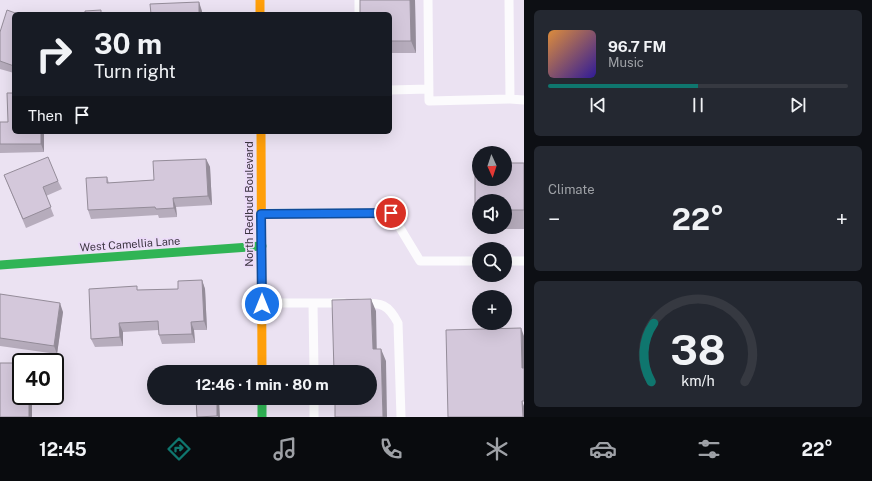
<!DOCTYPE html>
<html lang="en">
<head>
<meta charset="utf-8">
<style>
	:root { --surface:#171b24; --page:#242831; --text:#f1f3f6; --muted:#9ea1a6; --line:#363941; --accent:#0f766e }
	body { margin:0; font-family:"Public Sans",sans-serif; background:var(--page); color:var(--text); height:100vh; display:flex; flex-direction:column; font-size:15px; white-space:nowrap }
	* { box-sizing:border-box; margin:0 }
	p { font-size:13px; color:var(--muted) }
	.icon { flex:none; width:22px; height:22px; fill:none; stroke:currentColor; stroke-width:2; stroke-linecap:round; stroke-linejoin:round }
	.map { position:relative; flex:1; overflow:hidden }
	.drawer { display:flex; flex-direction:column; gap:10px; padding:10px; background:#0d0f14; width:348px }
	.drawer>* { flex:none }
	.guide { position:absolute; left:12px; top:12px; width:380px; height:122px; border-radius:6px; box-shadow:0 4px 16px #0002; background:#171b24; color:var(--text); overflow:hidden }
	.needle { width:26px; rotate:177deg }
	.tools { position:absolute; left:472px; top:146px; display:grid; gap:8px }
	.tools a { display:grid; place-items:center; width:40px; height:40px; border-radius:50%; background:var(--surface); box-shadow:0 4px 16px #0002; font-size:20px }
	.speed { position:absolute; left:12px; top:353px; display:flex; gap:8px; font-size:20px; font-weight:700; text-align:center }
	.speed>* { display:grid; place-content:center; width:52px; height:52px; border-radius:50%; background:var(--surface); box-shadow:0 4px 16px #0002; line-height:1 }
	.speed .limit { border:2px solid #111; border-radius:6px; background:#fff; color:#111 }
	.pin { position:absolute; display:grid; place-items:center; width:34px; height:34px; color:#fff; margin:-17px; border:2px solid #fff; border-radius:50%; box-shadow:0 1px 4px #0007 }
	.me { position:absolute; width:44px; margin:-22px; rotate:0deg; stroke-linejoin:round; filter:drop-shadow(0 0 3px #0008) }
	.turn { display:flex; align-items:center; gap:14px; height:84px; padding:0 16px; font-size:18px }
	.turn .icon { width:52px; height:52px; stroke-width:2.5 }
	.turn b { display:block; font-size:28px; line-height:34px }
	.then { display:flex; align-items:center; height:38px; padding:0 16px; background:#0003; gap:8px; font-size:15px }
	.big { font-size:30px; font-weight:700; line-height:1.1 }
	.drawer .tile { flex:1; display:flex; flex-direction:column; justify-content:center; gap:6px; min-width:0; padding:0 14px; border-radius:6px; background:var(--page) }
	.drawer .dial { align-items:center; gap:0 }
	.dial svg { height:104px; overflow:visible; fill:none; stroke:var(--line); stroke-width:7; stroke-linecap:round; text-anchor:middle }
	.dial text { fill:var(--text); stroke:none }
	.song { display:flex; align-items:center; gap:12px }
	.cover { width:48px; height:48px; border-radius:6px; background:linear-gradient(135deg,hsl(30 70% 55%),hsl(250 70% 35%)) }
	.played { height:4px; border-radius:2px; background:linear-gradient(90deg,var(--accent) 50%,var(--line) 50%) }
	.keys { display:flex; justify-content:space-around; direction:ltr }
	.heat { display:flex; justify-content:space-between; align-items:center; font-size:22px; direction:ltr }
	.trip { position:absolute; left:147px; top:365px; width:230px; height:40px; border-radius:20px; background:var(--surface); box-shadow:0 4px 16px #0002; font-weight:700; line-height:40px; text-align:center }
	.tabs { display:flex; height:64px; justify-content:space-around; align-items:center; background:#090b0e; color:var(--muted) }
	.tabs .icon { width:28px; height:28px }
	.tabs .current { color:var(--accent) }
	.tabs b { font-size:18px; color:var(--text) }
	main { display:flex; flex:1; min-height:0 }
	.map>svg:first-child { display:block }
	.lines { fill:none; stroke-linecap:round; stroke-linejoin:round }
	.lane { stroke:#fcfbfd; stroke-width:9 }
	.fast { stroke:#30b455; stroke-width:9 }
	.slow { stroke:#ff9f0a; stroke-width:9 }
	.wall { fill:#b6acbc }
	.shaded-wall { fill:#948c99 }
	.building { fill:#d4c8db; stroke:#948c99 }
	.route-casing { stroke:#114b97; stroke-width:10 }
	.route { stroke:#1a73e8; stroke-width:7 }
	.labels { text-anchor:middle; stroke-width:3.5; stroke-linejoin:round; paint-order:stroke }
	.street-label { font-size:11px; fill:#3d3642; stroke:#ecdbf9 }
</style>
</head>
<body>
<main>
<div class="map">
<svg width="524" height="417" viewBox="0 0 524 417">
	<rect width="100%" height="100%" fill="#ebe2f2"/>
	<g class="lines">
		<path class="lane" d="M359,0V14
			M428,0L429,101L510,99
			M509,0L510,99L524,100
			M390,90L429,89
			M261,213H391L420,261H479
			M505,261H524
			M262,303H313L314,372
			M313,303H344
			M361,303C382,303 388,304 398,323L401,417
			M314,398V417"/>
		<path class="fast" d="M0,265L262,246
			M262,398V417"/>
		<path class="slow" d="M260,0V14
			M261,132L262,372"/>
	</g>
	<path class="wall" d="M360,0H415L416,53H390V14Z
		M14,14V73L0,69V32Z
		M0,122L14,132H44V152L0,153Z
		M206,159L210,167L212,205L176,207L177,217L159,218L158,215L91,219L88,210L107,177L109,183L154,180Z
		M475,163H479V179H505V163H524V229H482L481,227H505V201H479V221L475,211Z
		M4,175L58,181L62,189L46,196L54,216L26,228Z
		M202,280L205,289L207,330H194L195,343L162,344L159,335V330L123,332V346L95,347L91,339L139,290L178,289Z
		M0,294L63,312L57,354L0,346Z"/>
	<path class="shaded-wall" d="M410,0H415L416,53L411,41Z
		M199,2L202,11V14H199Z
		M41,132H44V152L41,144Z
		M206,159L210,167L212,205L208,196Z
		M173,198L176,207L177,217L174,208Z
		M202,280L205,289L207,330L204,321Z
		M371,299L376,311L377,362L373,349Z
		M60,303L63,312L57,354L54,346Z
		M191,322L194,330L195,343L192,334Z
		M119,323L123,332V346L120,337Z
		M521,328L524,336V374L522,368Z
		M381,349L386,361L387,417H383Z
		M29,396H32V417H29Z
		M217,398H219V399L220,417H218L217,416Z
		M522,401L524,406V417H523Z"/>
	<path class="building" d="M360,0H410L411,41H390V14H360Z
		M199,2V14H151L150,4Z
		M7,10L18,14H14V66L0,61V32Z
		M101,10V14H85V11Z
		M7,93H14V132H41V144H0V122H8Z
		M48,157L58,181L43,187L51,207L23,219L4,175Z
		M206,159L208,196L173,198L174,208L156,209L155,207L88,210L86,178L107,177V183L154,180L153,161Z
		M475,163H479V179H505V163H524V210H505V201H479V211H475Z
		M202,280L204,321L191,322L192,334L159,335L158,321L119,323L120,337L91,339L89,289L137,286V290L178,289V281Z
		M0,294L60,303L54,346L0,338Z
		M371,299L373,349H381L383,417H335V398H370V372H334L332,300Z
		M521,328L522,368H524V401H522L523,417H448L446,330Z
		M0,363H21V396H29V417H0Z
		M196,398H217V416L197,417Z"/>
	<g class="lines">
		<defs>
			<path id="route" d="M262,304L261,214L391,213"/>
		</defs>
		<use href="#route" class="route-casing"/>
		<use href="#route" class="route"/>
	</g>
	<g class="labels">
		<g class="street-label">
			<text transform="translate(249 204) rotate(-90)" y="4">North Redbud Boulevard</text>
			<text transform="translate(130 244) rotate(-4)" y="4">West Camellia Lane</text>
		</g>
	</g>
</svg>
<div class="tools">
<a><svg class="needle" viewBox="-14 -14 28 28"><path d="M0-13l5 13h-10z" fill="#e53935"/><path d="M0 13l5-13h-10z" fill="#9ea1a6"/></svg></a>
<a><svg class="icon" aria-label="sound" viewBox="0 0 24 24"><path d="M4 9h4l5-4v14l-5-4H4zM17 9q2 3 0 6"/></svg></a>
<a><svg class="icon" aria-label="search" viewBox="0 0 24 24"><circle cx="10" cy="10" r="6"/><path d="M15 15l6 6"/></svg></a>
<a>+</a>
</div>
<div class="speed"><div class="limit">40</div></div>
<div class="pin" style="left:391px;top:213px;background:#d93025"><svg class="icon" aria-label="arrive" viewBox="0 0 24 24"><path d="M6 21V4h12l-3 4 3 4H6"/></svg></div>
<svg class="me" style="left:262px;top:304px" viewBox="-20 -20 40 40"><circle r="17" fill="#1a73e8" stroke="#fff" stroke-width="3"/><path d="M0-11L8 9 0 5-8 9z" fill="#fff"/></svg>
<div class="trip">12:46 · 1 min · 80 m</div>
<div class="guide">
<div class="turn"><svg class="icon" aria-label="right" viewBox="0 0 24 24"><path d="M7 20v-9h11M14 6l5 5-5 5"/></svg><div><b>30 m</b>Turn right</div></div>
<div class="then">Then<svg class="icon" aria-label="arrive" viewBox="0 0 24 24"><path d="M6 21V4h12l-3 4 3 4H6"/></svg></div>
</div>
</div>
<section class="drawer">
<div class="tile">
<div class="song"><i class="cover"></i><div><b>96.7 FM</b><p>Music</p></div></div>
<div class="played"></div>
<div class="keys"><svg class="icon" aria-label="previous" viewBox="0 0 24 24"><path d="M18 5L8 12l10 7zM5 5v14"/></svg><svg class="icon" aria-label="pause" viewBox="0 0 24 24"><path d="M8 5v14M16 5v14"/></svg><svg class="icon" aria-label="next" viewBox="0 0 24 24"><path d="M6 5l10 7-10 7zM19 5v14"/></svg></div>
</div>
<div class="tile"><p>Climate</p>
<div class="heat"><a>−</a><b class="big">22°</b><a>+</a></div>
</div>
<div class="tile dial"><svg viewBox="0 0 100 80">
<path d="M14 69A42 42 0 1 1 86 69"/>
<path d="M14 69A42 42 0 0 1 16 24" stroke="#0f766e"/>
<text x="50" y="56" font-size="32" font-weight="700">38</text>
<text x="50" y="72" font-size="11">km/h</text>
</svg></div>
</section>
</main>
<nav class="tabs">
<b>12:45</b>
<svg class="icon current" aria-label="directions" viewBox="0 0 24 24"><path d="M12 3l9 9-9 9-9-9zM9 14v-3h6M13 9l2 2-2 2"/></svg>
<svg class="icon" aria-label="music" viewBox="0 0 24 24"><path d="M9 18V5l10-2v13"/><circle cx="6" cy="18" r="3"/><circle cx="16" cy="16" r="3"/></svg>
<svg class="icon" aria-label="phone" viewBox="0 0 24 24"><path d="M5 4h4l2 5-3 2q2 4 5 5l2-3 5 2v4C11 20 4 13 5 4z"/></svg>
<svg class="icon" aria-label="climate" viewBox="0 0 24 24"><path d="M12 3v18M4 7l16 10M4 17L20 7"/></svg>
<svg class="icon" aria-label="car" viewBox="0 0 24 24"><path d="M5 17H2v-5l4-1 3-4h7l3 4 3 1v5h-3M9 17h6M6 11h13"/><circle cx="7" cy="17" r="2"/><circle cx="17" cy="17" r="2"/></svg>
<svg class="icon" aria-label="filters" viewBox="0 0 24 24"><path d="M4 7h16M4 17h16"/><circle cx="9" cy="7" r="2"/><circle cx="15" cy="17" r="2"/></svg>
<b>22°</b>
</nav>
</body>
</html>
